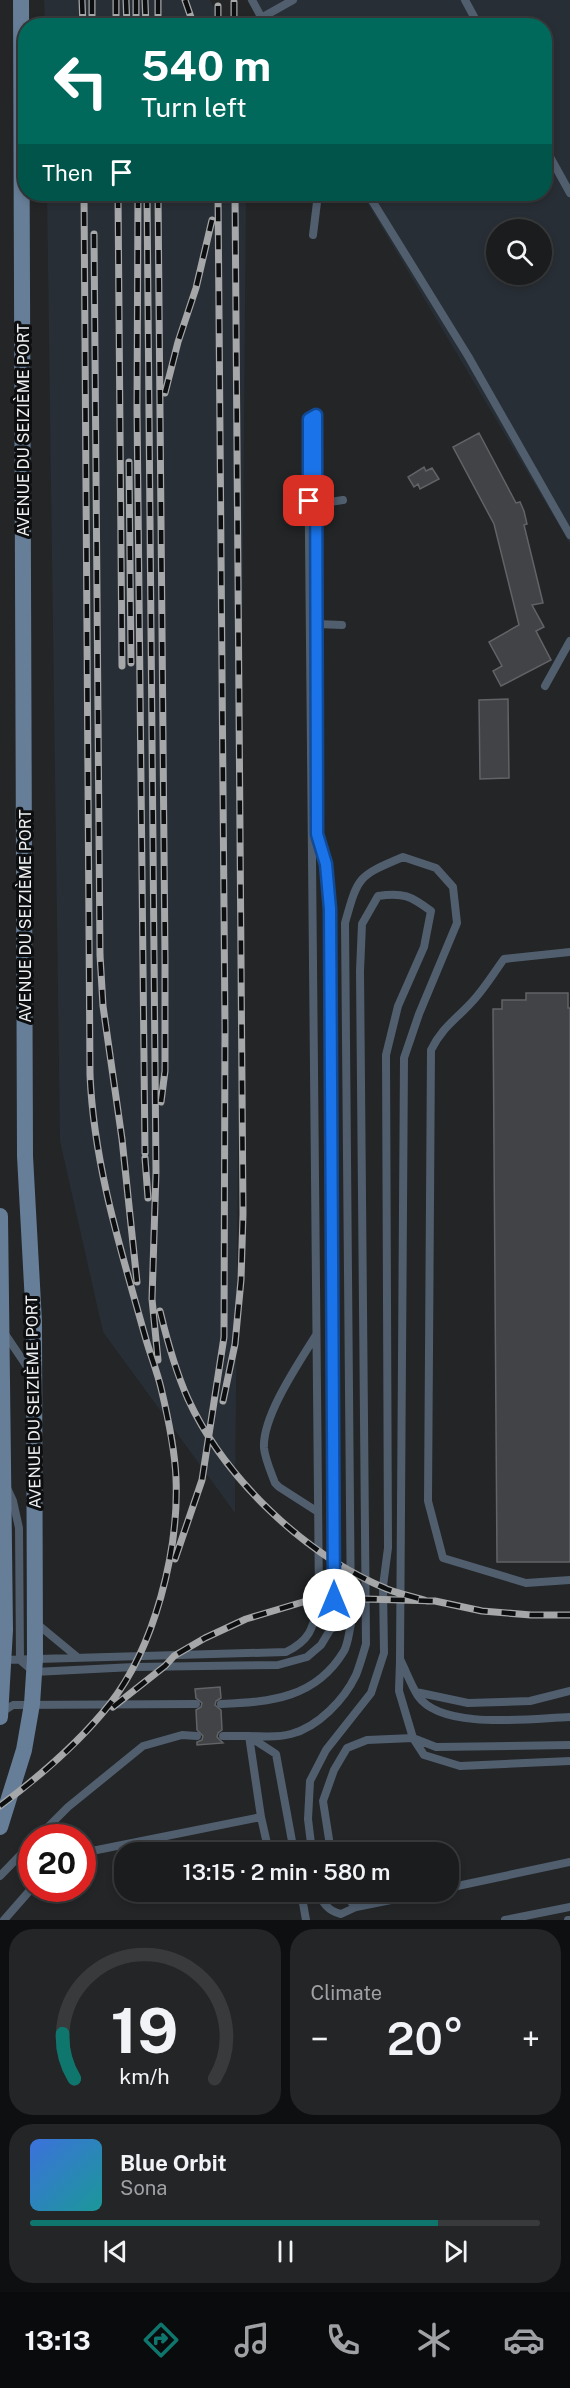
<!DOCTYPE html>
<html lang="en">
<head>
<meta charset="utf-8">
<style>
	:root { --surface:#1a1c1d; --page:#232526; --text:#f1f3f6; --muted:#9fa1a4; --line:#383a3b; --accent:#0f766e }
	body { margin:0; font-family:"Public Sans",sans-serif; background:var(--page); color:var(--text); height:100vh; display:flex; flex-direction:column; font-size:22px; white-space:nowrap }
	* { box-sizing:border-box; margin:0 }
	p { font-size:20px; color:var(--muted) }
	.icon { flex:none; width:33px; height:33px; fill:none; stroke:currentColor; stroke-width:2; stroke-linecap:round; stroke-linejoin:round }
	.map { position:relative; height:1920px; overflow:hidden }
	.sheet { display:flex; flex-direction:column; gap:9px; padding:9px; background:#0e0f10; flex:1 }
	.sheet>* { flex:none }
	.guide { position:absolute; left:18px; top:18px; width:534px; height:183px; border-radius:24px; box-shadow:0 3px 9px #0003,0 0 0 2px var(--line); background:#00695c; color:#fff; overflow:hidden }
	.controls { position:absolute; left:486px; top:219px; display:grid; gap:12px }
	.controls a { display:grid; place-items:center; width:66px; height:66px; border-radius:50%; background:var(--surface); box-shadow:0 3px 9px #0003,0 0 0 2px var(--line); font-size:30px }
	.speed { position:absolute; left:18px; top:1824px; display:flex; gap:12px; font-size:30px; font-weight:700; text-align:center }
	.speed>* { display:grid; place-content:center; width:78px; height:78px; border-radius:50%; background:var(--surface); box-shadow:0 3px 9px #0003,0 0 0 2px var(--line); line-height:1 }
	.speed .limit { border:9px solid #d22; background:#fff; color:#111 }
	.pin { position:absolute; display:grid; place-items:center; width:51px; height:51px; color:#fff; margin:-26px; border-radius:12px; box-shadow:0 3px 9px #0006 }
	.me { position:absolute; width:66px; margin:-33px; rotate:0deg; stroke-linejoin:round; filter:drop-shadow(0 0 4px #0008) }
	.turn { display:flex; align-items:center; gap:21px; height:126px; padding:0 24px; font-size:27px }
	.turn .icon { width:78px; height:78px; stroke-width:2.5 }
	.turn b { display:block; font-size:42px; line-height:51px }
	.then { display:flex; align-items:center; height:57px; padding:0 24px; background:#0003; gap:12px; font-size:22px }
	.big { font-size:45px; font-weight:600; line-height:1.1 }
	.sheet .widget { flex:1; display:flex; flex-direction:column; justify-content:center; gap:9px; min-width:0; padding:0 21px; border-radius:24px; background:var(--page) }
	.sheet .dial { align-items:center; gap:0 }
	.dial svg { height:156px; overflow:visible; fill:none; stroke:var(--line); stroke-width:7; stroke-linecap:round; text-anchor:middle }
	.dial text { fill:var(--text); stroke:none }
	.song { display:flex; align-items:center; gap:18px }
	.cover { width:72px; height:72px; border-radius:9px; background:linear-gradient(135deg,hsl(220 70% 55%),hsl(180 70% 35%)) }
	.played { height:6px; border-radius:3px; background:linear-gradient(90deg,var(--accent) 80%,var(--line) 80%) }
	.keys { display:flex; justify-content:space-around; direction:ltr }
	.heat { display:flex; justify-content:space-between; align-items:center; font-size:33px; direction:ltr }
	.sheet .tiles { flex:1; display:grid; gap:9px; grid-template-columns:1fr 1fr }
	.widget:last-child { grid-column:span 2 }
	.trip { position:absolute; left:114px; top:1842px; width:345px; height:60px; border-radius:24px; background:var(--surface); box-shadow:0 3px 9px #0003,0 0 0 2px var(--line); font-weight:600; line-height:60px; text-align:center }
	.tabs { display:flex; height:96px; justify-content:space-around; align-items:center; background:#0a0b0c; color:var(--muted) }
	.tabs .icon { width:42px; height:42px }
	.tabs .selected { color:var(--accent) }
	.tabs b { font-size:27px; color:var(--text) }
	.map>svg:first-child { display:block }
	.built { fill:#282e35; fill-rule:evenodd }
	.building { fill:#414346; stroke:#616366; stroke-width:1.5 }
	.lines { fill:none; stroke-linecap:round; stroke-linejoin:round }
	.service { stroke:#505e6e; stroke-width:8 }
	.secondary { stroke:#677e98; stroke-width:16 }
	.rail-casing { stroke:#a5a7a9; stroke-width:7 }
	.rail { stroke:#0d0e0f; stroke-width:4.5; stroke-dasharray:14; stroke-linecap:butt }
	.route-casing { stroke:#114b97; stroke-width:15 }
	.route { stroke:#1a73e8; stroke-width:10 }
	.labels { text-anchor:middle; stroke-width:6; stroke-linejoin:round; paint-order:stroke }
	.street-label { font-size:16px; fill:#eff1f3; stroke:#0d0e0f }
</style>
</head>
<body>
<div class="map">
<svg width="570" height="1920" viewBox="0 0 570 1920">
	<rect width="100%" height="100%" fill="#232527"/>
	<path class="built" d="M44,0H210L223,25H45Z
		M247,0H570V544L362,194H544V26L262,25ZM496,230H542V274H496Z
		M47,194H246L235,1513L103,1332L60,1141Z"/>
	<path class="building" d="M479,433L516,503L520,502L524,511L527,524L524,525L543,603L532,605L544,627L536,631L551,660L501,686L493,671L502,666L489,642L519,625L494,524L453,447Z
		M424,467L426,471L432,468L439,479L420,489L418,484L414,487L408,477Z
		M508,699L509,778L480,779L479,700Z
		M526,993H568V1008H570V1562H497L493,1009H502V1000H526Z
		M220,1687L221,1698L216,1701L215,1705L221,1710L222,1730L218,1733L217,1737L223,1743L197,1745V1742L202,1740L203,1736L197,1730L196,1710L201,1707L202,1703L196,1698L195,1689Z"/>
	<g class="lines">
		<path class="service" d="M252,0L266,26
			M465,0L479,26
			M261,18L293,0
			M544,146L570,193
			M368,194L468,356L570,535
			M313,235L318,194
			M317,504L343,500
			M317,624L342,625
			M545,686L570,641
			M570,952L504,959C493,974 483,991 470,1004C454,1021 442,1028 431,1050L428,1501L443,1558L526,1583L570,1580
			M5,1334L30,1371
			M316,1335C300,1361 262,1416 264,1448C265,1459 271,1472 275,1483L279,1487L318,1512
			M36,1623L76,1656
			M3,1660L286,1652C311,1640 313,1627 319,1602L308,432L309,419L316,415L317,834L326,864L330,909L335,1561V1608L330,1630L321,1645L307,1657L278,1665L134,1667L34,1672L20,1660L19,1528L13,1501L7,1488
			M400,1660L399,1691L413,1738L436,1747L570,1745
			M416,1692L468,1703L530,1701L570,1691
			M221,1704C271,1702 316,1698 344,1651C348,1644 349,1632 351,1624L345,923C358,876 358,876 403,857L436,868L453,887L457,923L419,1014L404,1058L400,1659C406,1671 411,1685 418,1696C442,1731 533,1718 570,1717
			M2,1712L13,1705L196,1704
			M223,1736H249L261,1817L268,1848
			M249,1736C263,1736 277,1738 291,1734C318,1727 344,1700 356,1675C360,1665 363,1654 366,1644L360,971L362,924L378,896C403,892 411,896 431,911L424,947L398,1006L386,1055L388,1548L383,1586L384,1653L371,1693L326,1750L310,1781L308,1819L312,1852
			M250,1737L276,1754L294,1852
			M37,1838L68,1807L143,1746L182,1735L197,1736
			M331,1852L323,1801L334,1770L347,1748L367,1740L413,1738L424,1755L460,1766L570,1761
			M82,1853L261,1817
			M0,1876L32,1843
			M448,1888L570,1862
			M301,1892L306,1920
			M318,1892C323,1903 328,1911 341,1914L356,1907L431,1892
			M342,1892L356,1907
			M4,1920L32,1888
			M505,1920L570,1907
			M568,1920H570"/>
		<path class="secondary" d="M0,1216L5,1630L0,1717
			M0,1827L24,1750L32,1704L35,1659L34,1322L25,1156L21,0"/>
		<defs>
			<path id="rail" d="M82,0L83,26
				M92,0V26
				M116,0V26
				M126,0L127,26
				M136,0V26
				M145,0L146,26
				M158,0V26
				M185,0L194,26
				M234,2V26
				M218,6V26
				M118,194L122,666
				M138,194L137,409L145,1153
				M147,194L156,1172L152,1299L158,1360
				M158,194L165,957V1071L161,1102
				M94,234L100,955L103,1006L122,1139L137,1282
				M165,393L178,342L196,288L212,220
				M129,462L131,663
				M145,1158L148,1198
				M160,1311C167,1340 176,1372 188,1399C225,1479 305,1555 387,1589C400,1594 414,1597 427,1601
				M223,1401L235,1344L241,1280L243,1214L235,194
				M175,1559L202,1480L224,1337L225,1029L218,194
				M113,1707L165,1666L174,1656L205,1638L246,1619L303,1602L366,1599L435,1601L482,1611L531,1615H570
				M0,1806C40,1776 78,1744 109,1705C155,1647 179,1550 176,1478C175,1453 167,1413 161,1388C157,1371 150,1354 145,1336C121,1250 94,1166 90,1075L84,194"/>
		</defs>
		<use href="#rail" class="rail-casing"/>
		<use href="#rail" class="rail"/>
	</g>
	<g class="lines">
		<defs>
			<path id="route" d="M309,501V419L316,415L317,834L326,864L330,909L334,1600"/>
		</defs>
		<use href="#route" class="route-casing"/>
		<use href="#route" class="route"/>
	</g>
	<g class="labels">
		<g class="street-label">
			<text transform="translate(23 430) rotate(-90)" y="6">AVENUE DU SEIZIÈME PORT</text>
			<text transform="translate(25 916) rotate(-90)" y="6">AVENUE DU SEIZIÈME PORT</text>
			<text transform="translate(33 1402) rotate(-91)" y="6">AVENUE DU SEIZIÈME PORT</text>
		</g>
	</g>
</svg>
<div class="controls">
<a><svg class="icon" aria-label="search" viewBox="0 0 24 24"><circle cx="10" cy="10" r="6"/><path d="M15 15l6 6"/></svg></a>
</div>
<div class="speed"><div class="limit">20</div></div>
<div class="pin" style="left:309px;top:501px;background:#d93025"><svg class="icon" aria-label="arrive" viewBox="0 0 24 24"><path d="M6 21V4h12l-3 4 3 4H6"/></svg></div>
<svg class="me" style="left:334px;top:1600px" viewBox="-20 -20 40 40"><circle r="19" fill="#fff"/><path d="M0-13L10 11 0 6-10 11z" fill="#1a73e8"/></svg>
<div class="trip">13:15 · 2 min · 580 m</div>
<div class="guide">
<div class="turn"><svg class="icon" aria-label="left" viewBox="0 0 24 24"><path d="M17 20v-9H6M10 6l-5 5 5 5"/></svg><div><b>540 m</b>Turn left</div></div>
<div class="then">Then<svg class="icon" aria-label="arrive" viewBox="0 0 24 24"><path d="M6 21V4h12l-3 4 3 4H6"/></svg></div>
</div>
</div>
<section class="sheet">
<div class="tiles">
<div class="widget dial"><svg viewBox="0 0 100 80">
<path d="M14 69A42 42 0 1 1 86 69"/>
<path d="M14 69A42 42 0 0 1 8 46" stroke="#0f766e"/>
<text x="50" y="56" font-size="32" font-weight="700">19</text>
<text x="50" y="72" font-size="11">km/h</text>
</svg></div>
<div class="widget"><p>Climate</p>
<div class="heat"><a>−</a><b class="big">20°</b><a>+</a></div>
</div>
<div class="widget">
<div class="song"><i class="cover"></i><div><b>Blue Orbit</b><p>Sona</p></div></div>
<div class="played"></div>
<div class="keys"><svg class="icon" aria-label="previous" viewBox="0 0 24 24"><path d="M18 5L8 12l10 7zM5 5v14"/></svg><svg class="icon" aria-label="pause" viewBox="0 0 24 24"><path d="M8 5v14M16 5v14"/></svg><svg class="icon" aria-label="next" viewBox="0 0 24 24"><path d="M6 5l10 7-10 7zM19 5v14"/></svg></div>
</div>
</div>
</section>
<nav class="tabs">
<b>13:13</b>
<svg class="icon selected" aria-label="directions" viewBox="0 0 24 24"><path d="M12 3l9 9-9 9-9-9zM9 14v-3h6M13 9l2 2-2 2"/></svg>
<svg class="icon" aria-label="music" viewBox="0 0 24 24"><path d="M9 18V5l10-2v13"/><circle cx="6" cy="18" r="3"/><circle cx="16" cy="16" r="3"/></svg>
<svg class="icon" aria-label="phone" viewBox="0 0 24 24"><path d="M5 4h4l2 5-3 2q2 4 5 5l2-3 5 2v4C11 20 4 13 5 4z"/></svg>
<svg class="icon" aria-label="climate" viewBox="0 0 24 24"><path d="M12 3v18M4 7l16 10M4 17L20 7"/></svg>
<svg class="icon" aria-label="car" viewBox="0 0 24 24"><path d="M5 17H2v-5l4-1 3-4h7l3 4 3 1v5h-3M9 17h6M6 11h13"/><circle cx="7" cy="17" r="2"/><circle cx="17" cy="17" r="2"/></svg>
</nav>
</body>
</html>
